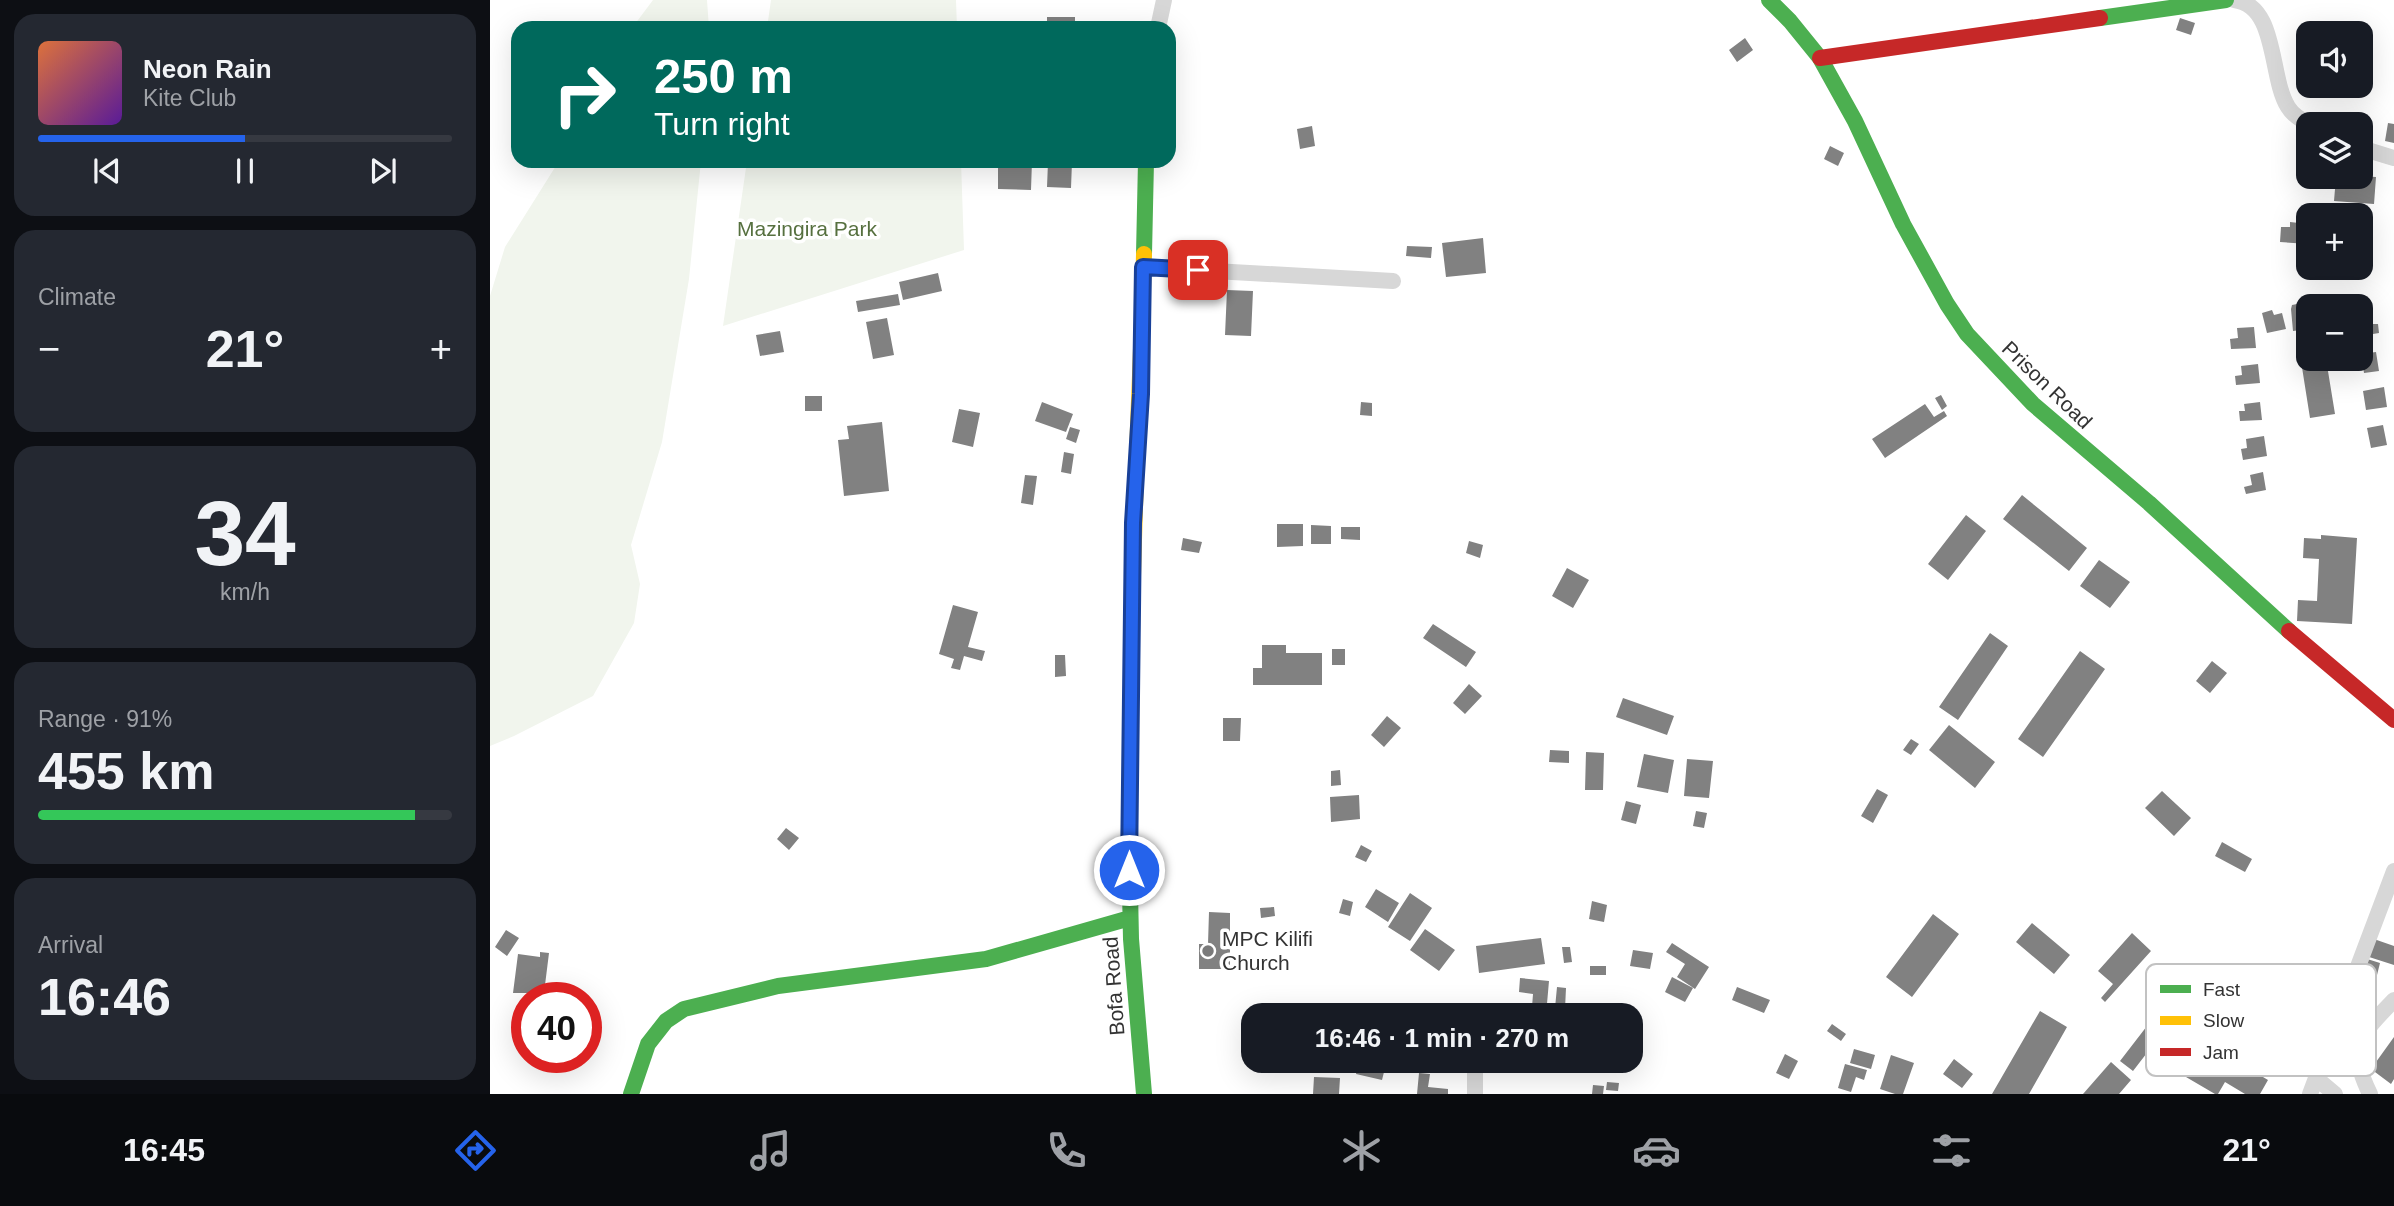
<!DOCTYPE html>
<html lang="en">
<head>
<meta charset="utf-8">
<style>
	:root { --surface:#171b24; --page:#242831; --text:#f1f3f6; --muted:#9ea1a6; --line:#363941; --accent:#2563eb }
	body { margin:0; font-family:Helvetica,sans-serif; background:var(--page); color:var(--text); height:100vh; display:flex; flex-direction:column; font-size:26px; white-space:nowrap }
	* { box-sizing:border-box; margin:0 }
	p { font-size:23px; color:var(--muted) }
	.icon { flex:none; width:38px; height:38px; fill:none; stroke:currentColor; stroke-width:2; stroke-linecap:round; stroke-linejoin:round }
	.map { position:relative; flex:1; overflow:hidden }
	.side { display:flex; flex-direction:column; gap:14px; padding:14px; background:#0d0f14; width:490px }
	.side>* { flex:none }
	.banner { position:absolute; left:21px; top:21px; width:665px; height:147px; border-radius:21px; box-shadow:0 7px 28px #0002; background:#00695c; color:#fff; overflow:hidden }
	.controls { position:absolute; left:1806px; top:21px; display:grid; gap:14px }
	.controls a { display:grid; place-items:center; width:77px; height:77px; border-radius:14px; background:var(--surface); box-shadow:0 7px 28px #0002; font-size:35px }
	.speed { position:absolute; left:21px; top:982px; display:flex; gap:14px; font-size:35px; font-weight:700; text-align:center }
	.speed>* { display:grid; place-content:center; width:91px; height:91px; border-radius:50%; background:var(--surface); box-shadow:0 7px 28px #0002; line-height:1 }
	.speed .limit { border:10px solid #d22; background:#fff; color:#111 }
	.pin { position:absolute; display:grid; place-items:center; width:60px; height:60px; color:#fff; margin:-30px; border-radius:14px; box-shadow:0 4px 10px #0006 }
	.me { position:absolute; width:77px; margin:-38px; rotate:0deg; stroke-linejoin:round; filter:drop-shadow(0 0 5px #0008) }
	.turn { display:flex; align-items:center; gap:24px; height:147px; padding:0 28px; font-size:32px }
	.turn .icon { width:91px; height:91px; stroke-width:2.5 }
	.turn b { display:block; font-size:49px; line-height:60px }
	.big { font-size:52px; font-weight:800; line-height:1.1 }
	.side .card { flex:1; display:flex; flex-direction:column; justify-content:center; gap:10px; min-width:0; padding:0 24px; border-radius:21px; background:var(--page) }
	.side .dial { align-items:center; gap:0 }
	.dial b { font-size:91px; line-height:1 }
	.song { display:flex; align-items:center; gap:21px }
	.cover { width:84px; height:84px; border-radius:10px; background:linear-gradient(135deg,hsl(20 70% 55%),hsl(270 70% 35%)) }
	.played { height:7px; border-radius:4px; background:linear-gradient(90deg,var(--accent) 50%,var(--line) 50%) }
	.keys { display:flex; justify-content:space-around; direction:ltr }
	.heat { display:flex; justify-content:space-between; align-items:center; font-size:38px; direction:ltr }
	.charge { height:10px; border-radius:5px; background:linear-gradient(90deg,#34c759 91%,var(--line) 0) }
	.trip { position:absolute; left:751px; top:1003px; width:402px; height:70px; border-radius:21px; background:var(--surface); box-shadow:0 7px 28px #0002; font-weight:800; line-height:70px; text-align:center }
	.dock { display:flex; height:112px; justify-content:space-around; align-items:center; background:#090b0e; color:var(--muted) }
	.dock .icon { width:49px; height:49px }
	.dock .current { color:var(--accent) }
	.dock b { font-size:32px; color:var(--text) }
	main { display:flex; flex:1; min-height:0 }
	.map>svg:first-child { display:block }
	.green { fill:#f1f5ed }
	.building { fill:#818181 }
	.lines { fill:none; stroke-linecap:round; stroke-linejoin:round }
	.street { stroke:#d7d7d7; stroke-width:16 }
	.fast { stroke:#4caf50; stroke-width:16 }
	.slow { stroke:#ffc107; stroke-width:16 }
	.jam { stroke:#c62828; stroke-width:16 }
	.route-casing { stroke:#184099; stroke-width:18 }
	.route { stroke:#2563eb; stroke-width:12 }
	.poi-dot { fill:#7a7a7a; stroke:#fff; stroke-width:2.5 }
	.labels { text-anchor:middle; stroke-width:7; stroke-linejoin:round; paint-order:stroke }
	.park-label { font-size:21px; fill:#56703f; stroke:#fff }
	.street-label { font-size:21px; fill:#333; stroke:#fff }
	.poi-label { font-size:21px; fill:#333; stroke:#fff; text-anchor:start }
	.key { fill:#fff; stroke:#c2c2c2; stroke-width:2 }
	.key-label { font-size:19px; fill:#333 }
</style>
</head>
<body>
<main>
<section class="side">
<div class="card">
<div class="song"><i class="cover"></i><div><b>Neon Rain</b><p>Kite Club</p></div></div>
<div class="played"></div>
<div class="keys"><svg class="icon" aria-label="previous" viewBox="0 0 24 24"><path d="M18 5L8 12l10 7zM5 5v14"/></svg><svg class="icon" aria-label="pause" viewBox="0 0 24 24"><path d="M8 5v14M16 5v14"/></svg><svg class="icon" aria-label="next" viewBox="0 0 24 24"><path d="M6 5l10 7-10 7zM19 5v14"/></svg></div>
</div>
<div class="card"><p>Climate</p>
<div class="heat"><a>−</a><b class="big">21°</b><a>+</a></div>
</div>
<div class="card dial"><b>34</b><p>km/h</p></div>
<div class="card"><p>Range · 91%</p><b class="big">455 km</b><div class="charge"></div></div>
<div class="card"><p>Arrival</p><b class="big">16:46</b></div>
</section>
<div class="map">
<svg width="1904" height="1094" viewBox="0 0 1904 1094">
	<rect width="100%" height="100%" fill="#fff"/>
	<path class="green" d="M163,0H217L219,28H142Z
		M281,0H466L467,28H277Z
		M69,161H211L199,279L172,442L141,545L150,584L144,623L103,696L24,736L0,746V296L15,247Z
		M257,161H471L474,250L233,326Z"/>
	<path class="building" d="M557,17H585V28H557Z
		M1690,18L1705,23L1701,35L1686,30Z
		M1255,38L1263,50L1247,62L1239,50Z
		M1898,123L1904,124V143L1895,141Z
		M822,126L825,146L810,149L807,129Z
		M1340,146L1354,153L1348,166L1334,159Z
		M508,161H542L541,190L508,189Z
		M558,162H582L581,188L557,187Z
		M1818,167V177H1836V181L1808,183L1806,168Z
		M1871,176L1886,177L1884,204L1844,201L1846,177Z
		M1800,222L1818,224V244L1790,242L1791,227H1800Z
		M993,238L996,273L956,277L952,243Z
		M917,246L942,247L941,258L916,256Z
		M448,273L452,291L413,300L409,282Z
		M737,290L763,291L761,336L735,335Z
		M408,294L410,305L368,312L366,301Z
		M1807,304L1808,308L1818,307V329L1803,331L1801,309L1802,305Z
		M1782,310L1784,315L1792,313L1796,329L1777,333L1772,313Z
		M1882,315L1883,324H1888L1889,333L1871,336V316Z
		M397,318L404,355L383,359L376,322Z
		M1764,327L1766,348L1741,349L1740,339L1748,338L1747,328Z
		M290,331L294,352L270,356L266,335Z
		M1886,352L1889,371L1874,373L1871,354Z
		M1827,359H1836L1845,414L1820,418L1811,361Z
		M1768,364L1770,383L1746,385L1745,376L1752,375L1751,366Z
		M1894,387L1897,407L1876,410L1873,391Z
		M1451,395L1457,406L1452,410L1445,398Z
		M315,396H332V411H315Z
		M552,402L583,414L576,432L545,421Z
		M871,402L882,403V416L870,415Z
		M1770,402L1772,420L1750,421L1749,411H1755L1754,404Z
		M1435,404L1444,417L1454,411L1457,416L1395,458L1382,439Z
		M469,409L490,413L483,447L462,442Z
		M392,422L399,491L354,496L348,440L359,439L357,426Z
		M1893,425L1897,445L1881,448L1877,428Z
		M580,427L590,430L586,443L576,439Z
		M1774,436L1777,456L1753,460L1751,449L1757,448L1756,439Z
		M574,452L584,454L581,474L571,472Z
		M1773,472L1776,490L1756,494L1754,487L1762,485L1760,475Z
		M535,475L547,476L543,505L531,503Z
		M1532,495L1597,548L1579,571L1513,519Z
		M1476,515L1496,531L1458,580L1438,564Z
		M787,524H813V546L787,547Z
		M821,525L841,526V544H821Z
		M851,527H870V540L851,539Z
		M1831,535L1867,538L1862,624L1807,621L1808,600L1827,601L1829,559L1813,558L1814,538L1831,539Z
		M693,538L712,542L709,553L691,550Z
		M979,541L993,545L990,558L976,553Z
		M1609,560L1640,582L1620,608L1590,586Z
		M1077,568L1099,580L1083,608L1062,596Z
		M463,605L488,612L478,647L495,651L492,661L474,656L470,670L461,668L464,659L449,654Z
		M943,624L986,652L976,667L933,638Z
		M1500,633L1518,646L1468,720L1449,707Z
		M772,645H796V653H832V685H763V668H772Z
		M842,649H855V665H842Z
		M1590,651L1615,669L1553,757L1528,739Z
		M565,655H575L576,676L565,677Z
		M1722,661L1737,673L1720,693L1706,681Z
		M979,684L992,696L975,714L963,703Z
		M1133,698L1184,716L1177,735L1126,717Z
		M897,716L911,728L894,747L881,735Z
		M733,718H751L750,741H733Z
		M1459,725L1505,762L1485,788L1439,750Z
		M1421,739L1429,744L1421,755L1413,750Z
		M1060,750L1079,751V763L1059,762Z
		M1096,752L1114,753L1113,790H1095Z
		M1154,754L1184,760L1178,793L1147,787Z
		M1197,759L1223,761L1219,798L1194,796Z
		M850,770L851,785L841,786V771Z
		M1387,789L1398,795L1383,823L1371,816Z
		M1672,791L1701,818L1684,836L1655,808Z
		M869,795L870,819L841,822L840,797Z
		M1136,801L1151,805L1146,824L1131,820Z
		M1206,811L1217,813L1214,828L1203,826Z
		M296,828L309,838L299,850L287,839Z
		M1732,842L1762,859L1755,872L1725,856Z
		M871,845L882,851L876,862L865,857Z
		M886,889L909,903L898,922L875,907Z
		M920,893L942,908L920,941L898,927Z
		M853,899L863,902L860,916L849,913Z
		M1102,901L1117,905L1114,922L1099,919Z
		M784,907L785,916L771,918L770,908Z
		M719,912L740,913V969H709V944H718Z
		M1443,914L1469,934L1422,997L1396,977Z
		M1542,923L1580,955L1564,974L1526,942Z
		M935,929L965,950L949,971L920,950Z
		M16,930L29,938L17,956L5,947Z
		M1642,933L1661,951L1615,1002L1611,998L1623,984L1608,971Z
		M1051,938L1055,964L989,973L986,946Z
		M1881,938L1904,946V965L1876,956Z
		M1182,943L1219,967L1205,989L1187,977L1195,964L1176,952Z
		M1072,947H1080L1082,962L1074,963Z
		M1143,950L1163,953L1160,969L1140,966Z
		M50,952L59,953L54,993H23L28,954L50,957Z
		M1874,958L1890,963L1881,999L1862,993Z
		M1100,966H1116V975H1100Z
		M1182,977L1203,988L1195,1002L1175,992Z
		M1030,978L1059,981L1056,1015H993L994,1003L1042,1007L1043,994L1029,992Z
		M1067,987L1076,988L1075,1009L1065,1008Z
		M1247,987L1280,1000L1274,1013L1242,1000Z
		M1550,1011L1577,1027L1539,1094H1502Z
		M1342,1024L1356,1034L1351,1041L1337,1031Z
		M1657,1026L1670,1036L1643,1071L1630,1061Z
		M1691,1028L1778,1080L1770,1094H1755L1735,1082L1728,1094H1725L1696,1077L1703,1064L1679,1049Z
		M1904,1037V1079L1901,1084L1881,1069Z
		M1364,1049L1385,1055L1381,1069L1360,1063Z
		M1295,1054L1308,1061L1299,1079L1286,1073Z
		M1401,1055L1424,1063L1413,1094H1405L1390,1089Z
		M1464,1059L1483,1074L1472,1088L1453,1074Z
		M869,1060L896,1064L892,1080L866,1074Z
		M1621,1062L1641,1080L1629,1094H1593Z
		M1355,1064L1377,1070L1374,1080L1366,1077L1361,1092L1348,1088Z
		M929,1073L940,1074L938,1087L958,1089V1094H927Z
		M824,1077L850,1078L849,1094H823Z
		M1117,1082L1129,1083L1128,1091L1116,1090Z
		M1103,1085L1114,1086L1113,1094H1102Z"/>
	<g class="lines">
		<path class="street" d="M1744,0C1788,5 1779,77 1798,107C1803,115 1810,119 1819,124
			M668,28L674,0
			M1871,148L1904,158
			M653,267L903,281
			M1826,1078L1845,1094
			M985,1094V1060
			M1820,1094L1904,871
			M1880,1094C1857,1047 1870,1035 1904,1000"/>
		<path class="fast" d="M1279,0L1300,21L1330,58L1365,121L1413,224L1457,304L1477,334L1543,404L1659,503L1799,631
			M1610,18L1736,0
			M654,254L656,161
			M642,635L639,844L641,939L654,1094
			M141,1094L158,1044L176,1021L194,1009L288,986L496,959L640,918"/>
		<path class="slow" d="M642,635C643,508 651,382 654,254"/>
		<path class="jam" d="M1330,58L1610,18
			M1799,631L1904,720"/>
	</g>
	<g class="lines">
		<defs>
			<path id="route" d="M639,870L643,523L651,394L653,267L708,270"/>
		</defs>
		<use href="#route" class="route-casing"/>
		<use href="#route" class="route"/>
	</g>
	<circle class="poi-dot" cx="718" cy="951" r="7"/>
	<g class="labels">
		<g class="park-label">
			<text x="317" y="236">Mazingira Park</text>
		</g>
		<g class="street-label">
			<text transform="translate(1557 385) rotate(44)" y="7">Prison Road</text>
			<text transform="translate(624 986) rotate(-94)" y="7">Bofa Road</text>
		</g>
		<g class="poi-label">
			<text x="732" y="946">MPC Kilifi<tspan x="732" dy="24">Church</tspan></text>
		</g>
	</g>
	<rect x="1656" y="964" width="230" height="112" rx="10" class="key"/>
	<rect x="1670" y="985" width="31" height="8" fill="#4caf50"/>
	<rect x="1670" y="1016" width="31" height="9" fill="#ffc107"/>
	<rect x="1670" y="1048" width="31" height="8" fill="#c62828"/>
	<g class="key-label">
		<text x="1713" y="996">Fast</text>
		<text x="1713" y="1027">Slow</text>
		<text x="1713" y="1059">Jam</text>
	</g>
</svg>
<div class="controls">
<a><svg class="icon" aria-label="sound" viewBox="0 0 24 24"><path d="M4 9h4l5-4v14l-5-4H4zM17 9q2 3 0 6"/></svg></a>
<a><svg class="icon" aria-label="layers" viewBox="0 0 24 24"><path d="M12 4l9 5-9 5-9-5zM3 14l9 5 9-5"/></svg></a>
<a>+</a>
<a>−</a>
</div>
<div class="speed"><div class="limit">40</div></div>
<div class="pin" style="left:708px;top:270px;background:#d93025"><svg class="icon" aria-label="arrive" viewBox="0 0 24 24"><path d="M6 21V4h12l-3 4 3 4H6"/></svg></div>
<svg class="me" style="left:639px;top:870px" viewBox="-20 -20 40 40"><circle r="17" fill="#2563eb" stroke="#fff" stroke-width="3"/><path d="M0-11L8 9 0 5-8 9z" fill="#fff"/></svg>
<div class="trip">16:46 · 1 min · 270 m</div>
<div class="banner">
<div class="turn"><svg class="icon" aria-label="right" viewBox="0 0 24 24"><path d="M7 20v-9h11M14 6l5 5-5 5"/></svg><div><b>250 m</b>Turn right</div></div>
</div>
</div>
</main>
<nav class="dock">
<b>16:45</b>
<svg class="icon current" aria-label="directions" viewBox="0 0 24 24"><path d="M12 3l9 9-9 9-9-9zM9 14v-3h6M13 9l2 2-2 2"/></svg>
<svg class="icon" aria-label="music" viewBox="0 0 24 24"><path d="M9 18V5l10-2v13"/><circle cx="6" cy="18" r="3"/><circle cx="16" cy="16" r="3"/></svg>
<svg class="icon" aria-label="phone" viewBox="0 0 24 24"><path d="M5 4h4l2 5-3 2q2 4 5 5l2-3 5 2v4C11 20 4 13 5 4z"/></svg>
<svg class="icon" aria-label="climate" viewBox="0 0 24 24"><path d="M12 3v18M4 7l16 10M4 17L20 7"/></svg>
<svg class="icon" aria-label="car" viewBox="0 0 24 24"><path d="M5 17H2v-5l4-1 3-4h7l3 4 3 1v5h-3M9 17h6M6 11h13"/><circle cx="7" cy="17" r="2"/><circle cx="17" cy="17" r="2"/></svg>
<svg class="icon" aria-label="filters" viewBox="0 0 24 24"><path d="M4 7h16M4 17h16"/><circle cx="9" cy="7" r="2"/><circle cx="15" cy="17" r="2"/></svg>
<b>21°</b>
</nav>
</body>
</html>
